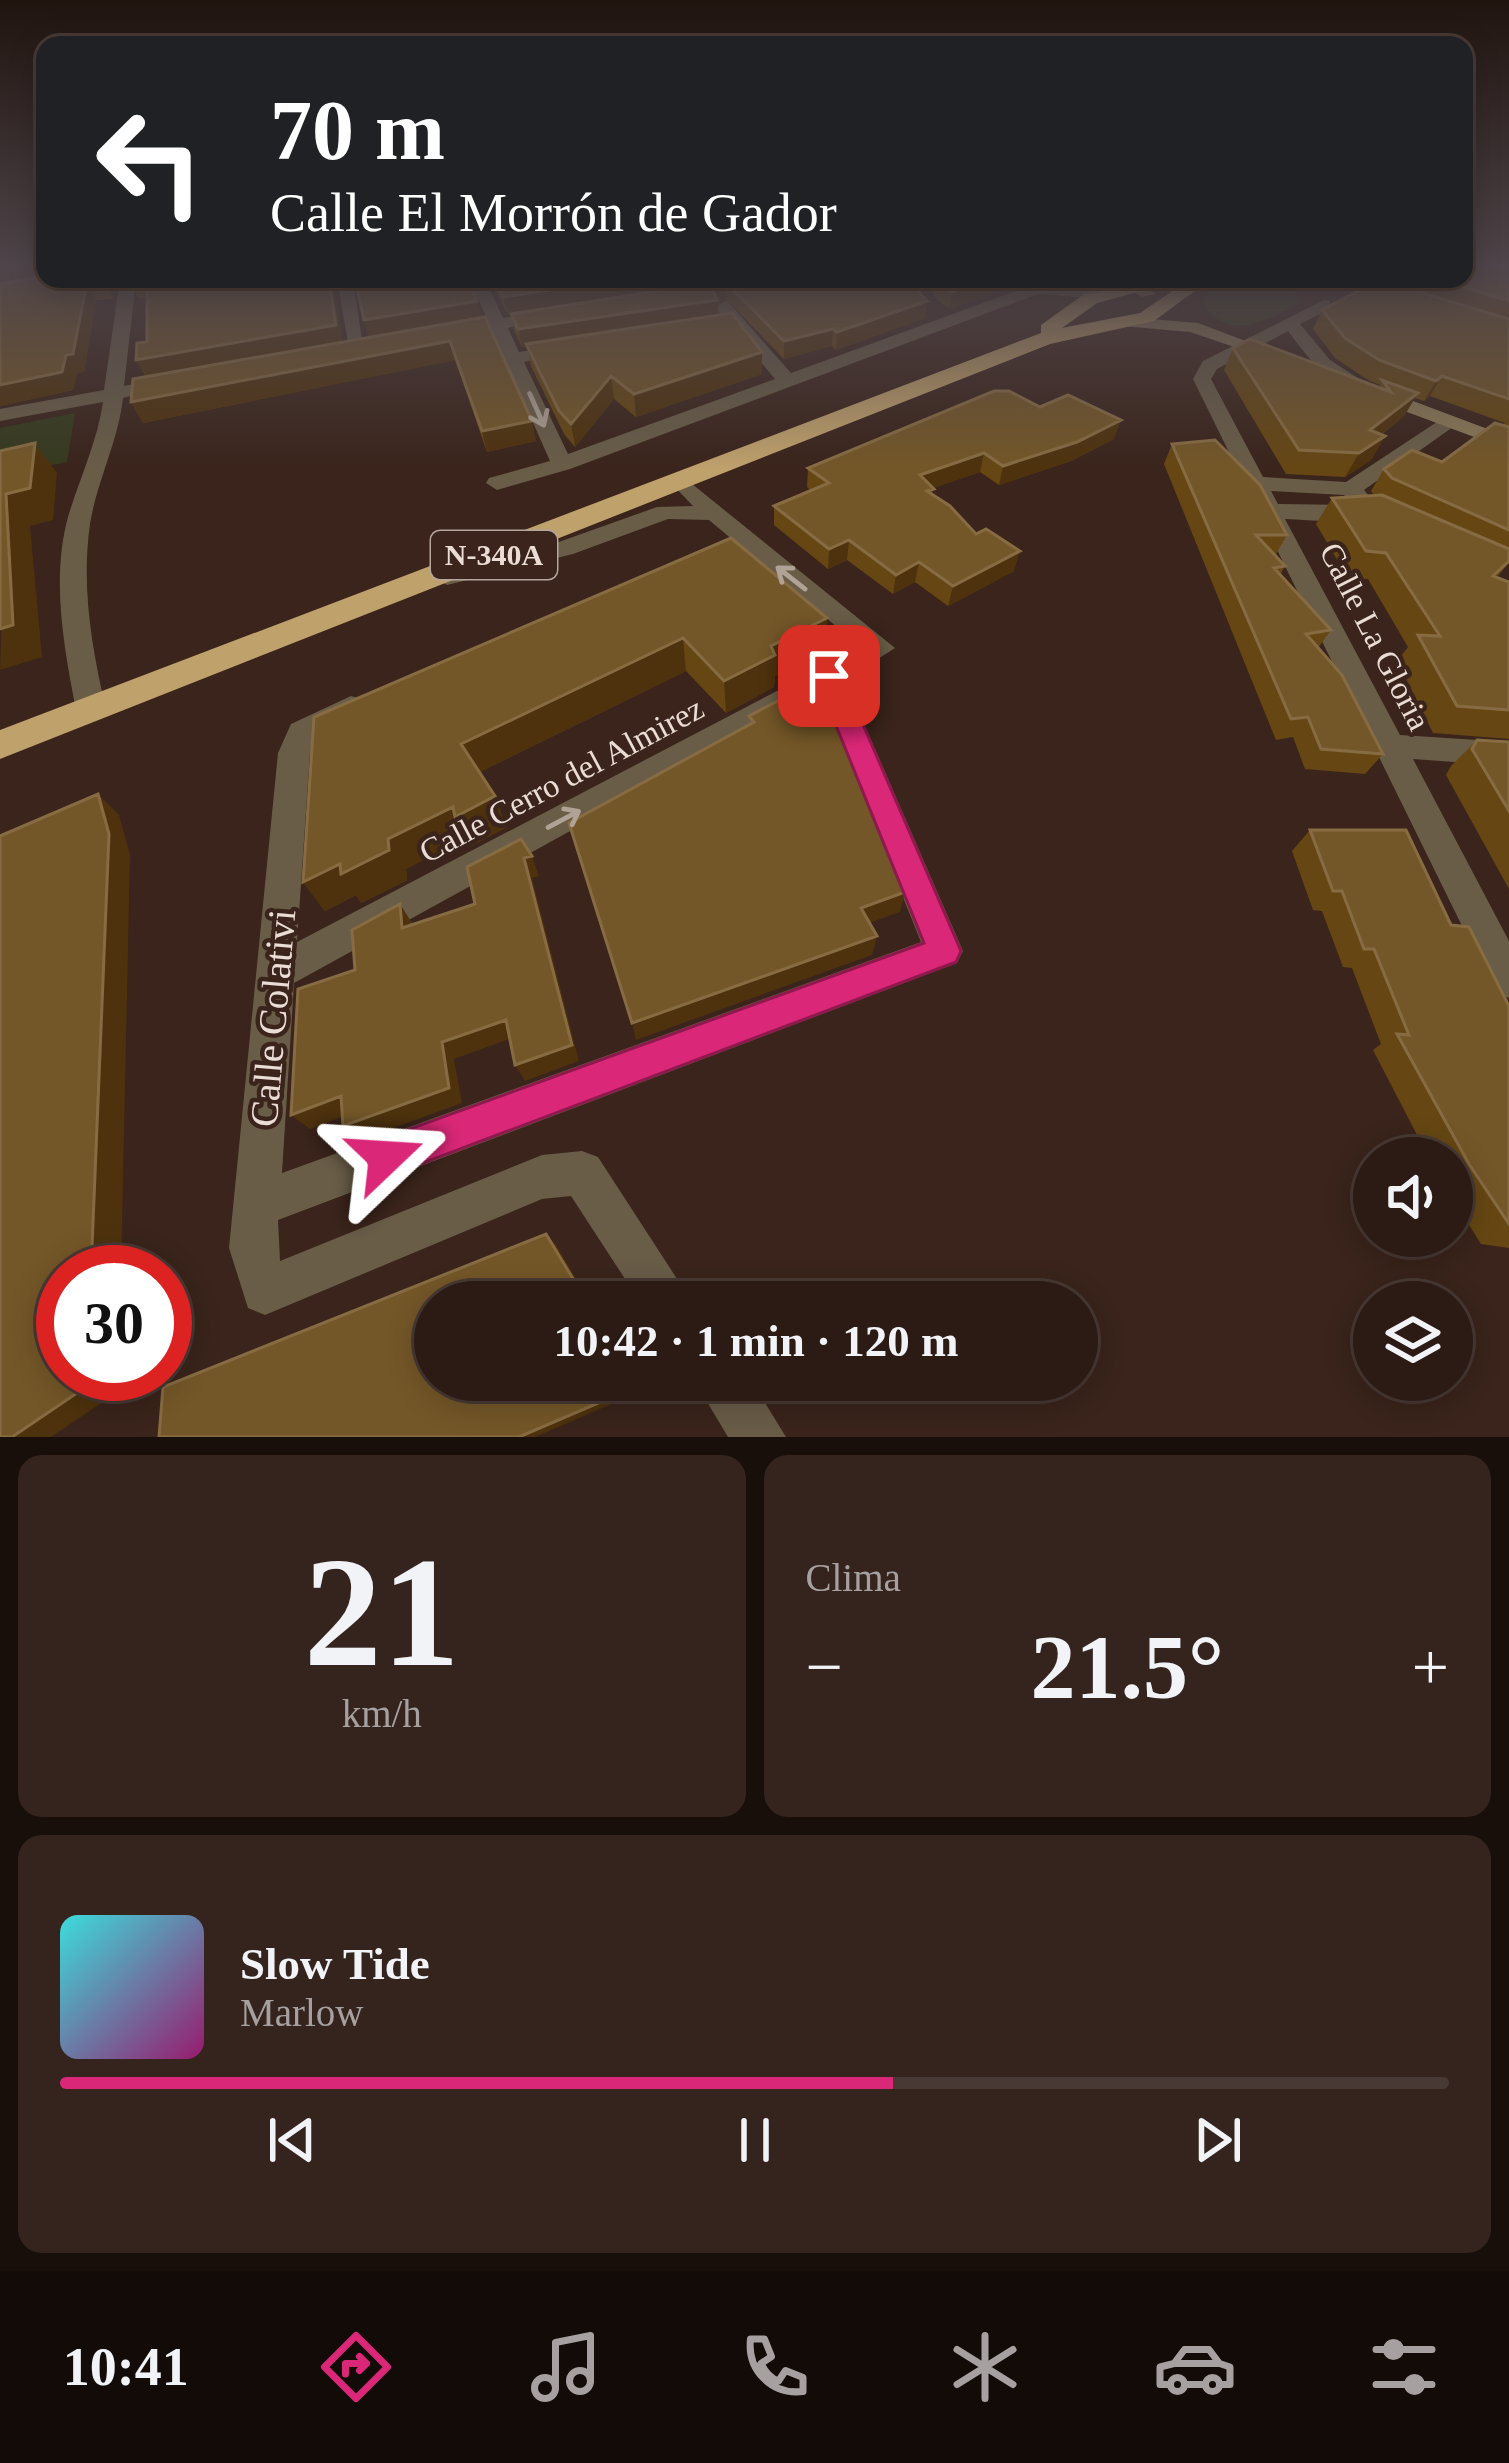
<!DOCTYPE html>
<html lang="es">
<head>
<meta charset="utf-8">
<style>
	:root { --surface:#2c1b14; --page:#34241d; --text:#f1f3f6; --muted:#a6a1a0; --line:#483934; --accent:#db2777 }
	body { margin:0; font-family:"Times New Roman",serif; background:var(--page); color:var(--text); height:100vh; display:flex; flex-direction:column; font-size:45px; white-space:nowrap }
	* { box-sizing:border-box; margin:0 }
	p { font-size:39px; color:var(--muted) }
	.icon { flex:none; width:66px; height:66px; fill:none; stroke:currentColor; stroke-width:2; stroke-linecap:round; stroke-linejoin:round }
	.map { position:relative; height:1437px; overflow:hidden }
	.sheet { display:flex; flex-direction:column; gap:18px; padding:18px; background:#180f0b; flex:1 }
	.sheet>* { flex:none }
	.top-card { position:absolute; left:36px; top:36px; width:1437px; height:252px; border-radius:24px; box-shadow:0 6px 30px #0003,0 0 0 3px var(--line); background:#202124; color:#fff; overflow:hidden }
	.controls { position:absolute; left:1353px; top:1137px; display:grid; gap:24px }
	.controls a { display:grid; place-items:center; width:120px; height:120px; border-radius:50%; background:var(--surface); box-shadow:0 6px 30px #0003,0 0 0 3px var(--line); font-size:60px }
	.speed { position:absolute; left:36px; top:1245px; display:flex; gap:24px; font-size:60px; font-weight:700; text-align:center }
	.speed>* { display:grid; place-content:center; width:156px; height:156px; border-radius:50%; background:var(--surface); box-shadow:0 6px 30px #0003,0 0 0 3px var(--line); line-height:1 }
	.speed .limit { border:18px solid #d22; background:#fff; color:#111 }
	.pin { position:absolute; display:grid; place-items:center; width:102px; height:102px; color:#fff; margin:-51px; border-radius:24px; box-shadow:0 6px 18px #0006 }
	.me { position:absolute; width:132px; margin:-66px; rotate:70deg; stroke-linejoin:round; filter:drop-shadow(0 0 9px #0008) }
	.turn { display:flex; align-items:center; gap:42px; height:252px; padding:0 36px; font-size:54px }
	.turn .icon { width:156px; height:156px; stroke-width:2.5 }
	.turn b { display:block; font-size:84px; line-height:102px }
	.big { font-size:90px; font-weight:700; line-height:1.1 }
	.sheet .card { flex:1; display:flex; flex-direction:column; justify-content:center; gap:18px; min-width:0; padding:0 42px; border-radius:24px; background:var(--page) }
	.sheet .dial { align-items:center; gap:0 }
	.dial b { font-size:156px; line-height:1 }
	.song { display:flex; align-items:center; gap:36px }
	.cover { width:144px; height:144px; border-radius:18px; background:linear-gradient(135deg,hsl(180 70% 55%),hsl(320 70% 35%)) }
	.played { height:12px; border-radius:6px; background:linear-gradient(90deg,var(--accent) 60%,var(--line) 60%) }
	.keys { display:flex; justify-content:space-around; direction:ltr }
	.heat { display:flex; justify-content:space-between; align-items:center; font-size:66px; direction:ltr }
	.sheet .tiles { flex:1; display:grid; gap:18px; grid-template-columns:1fr 1fr }
	.card:last-child { grid-column:span 2 }
	.trip { position:absolute; left:414px; top:1281px; width:684px; height:120px; border-radius:60px; background:var(--surface); box-shadow:0 6px 30px #0003,0 0 0 3px var(--line); font-weight:700; line-height:120px; text-align:center }
	.menu { display:flex; height:192px; justify-content:space-around; align-items:center; background:#120b08; color:var(--muted) }
	.menu .icon { width:84px; height:84px }
	.menu .active { color:var(--accent) }
	.menu b { font-size:54px; color:var(--text) }
	.map>svg:first-child { display:block }
	.green { fill:#353a1d }
	.lines { fill:none; stroke-linecap:round; stroke-linejoin:round }
	.street { fill:#695d48; fill-rule:evenodd }
	.secondary { fill:#8b7957; fill-rule:evenodd }
	.highway { fill:#bfa16c; fill-rule:evenodd }
	.wall { fill:#664713 }
	.shaded-wall { fill:#4e320d }
	.building { fill:#745728; stroke:#876c43; stroke-width:3 }
	.oneway { stroke:#b0a396 }
	.route { fill:#db2777; stroke:#8e194d; stroke-width:3 }
	.labels { text-anchor:middle; stroke-width:9; stroke-linejoin:round; paint-order:stroke }
	.shield { fill:#3a241b; stroke:#b6a59e; stroke-width:3 }
	.shield-label { font-size:30px; font-weight:bold; fill:#ebdcd6 }
	.street-label { font-size:33px; fill:#ebdcd6; stroke:#3a241b }
	.near-street-label { font-size:39px; fill:#ebdcd6; stroke:#3a241b }
</style>
</head>
<body>
<div class="map">
<svg width="1509" height="1437" viewBox="0 0 1509 1437">
	<rect width="100%" height="100%" fill="#3a241b"/>
	<path class="green" d="M1230,279H1287L1301,302C1271,319 1227,344 1203,303L1207,292Z
		M75,413L67,462L0,476V428Z"/>
	<g class="lines">
		<path class="street" d="M120,279H136L124,386L171,377L181,383L123,398C118,442 97,481 90,524C81,588 92,648 106,710L102,718H80L76,710C64,648 51,579 68,517C80,477 97,443 103,402L0,421V409L104,390Z
			M337,279H353L364,353L349,349Z
			M469,279H485L503,318L549,311L557,316L508,328L519,352L565,345L574,350L524,362L568,454L775,379L691,279H708L791,373L1030,286L1102,289L1110,294L1102,299L1038,294L570,469L497,490L486,483L489,478L550,461L492,330L449,337L440,332L488,321Z
			M1325,279H1349L1408,300L1394,303Z
			M1324,300L1330,301V309L1300,324L1330,360L1364,382V390C1331,393 1306,354 1288,331L1217,369L1211,379L1263,477L1346,482L1443,418L1460,422L1364,490L1379,508C1353,527 1317,520 1285,519L1400,735L1509,742V766L1413,759L1509,941V998L1495,993L1193,379L1203,361ZM1271,491L1344,495L1352,505L1278,504Z
			M681,475L895,648L845,680L963,951L957,963L278,1220L280,1261L542,1155L582,1151L598,1157L692,1302H640L571,1196L542,1199L265,1315L248,1308L229,1248L278,753L291,724L351,696L361,699L366,707L361,715L315,739L310,753L297,942L861,647L709,520L668,519L573,554L447,585L434,577L438,571L556,543L657,507L693,506L670,482ZM821,693L921,942L282,1173L294,983Z
			M694,1380H751L786,1437H728Z"/>
		<path class="secondary" d="M1085,279H1101L1096,302L1082,299Z
			M1111,279H1131L1156,294L1142,297Z
			M1128,317L1198,323L1288,357L1279,362L1190,332L1122,326V318Z
			M1367,389H1381L1509,437V450L1367,397Z"/>
		<path class="highway" d="M1152,279H1186L1097,303L1062,328L1140,313L1190,279H1211L1154,321L1050,344L0,759V730L1041,333V325L1083,295Z"/>
	</g>
	<path class="wall" d="M1509,269V563L1497,577L1509,582V739L1433,733L1397,661L1408,647L1368,579L1348,578L1316,524L1332,498L1374,495L1371,491L1384,469L1442,462L1505,423L1430,396L1424,401L1415,398L1404,416L1381,435L1385,436L1371,460L1345,477L1286,474L1224,370L1233,348L1379,387L1380,385L1368,380L1335,358L1313,329L1322,310L1376,282L1368,279H1464Z
		M45,279H119L113,299L96,300L84,372L77,373L73,390L0,406V284Z
		M490,279H911L925,318L836,350L832,346L784,359L727,300L718,305V315L762,352V374L636,417L614,399L575,447L564,434L531,366L527,346L522,347L515,332L511,314L711,282L507,314Z
		M930,279H1030L949,309L935,298Z
		M333,280L343,342L369,337L364,320L477,301L482,318L536,441L487,452L455,360L143,423L131,402L145,376L147,298H138L130,281Z
		M1040,407L1114,439L1071,461L999,485L980,472L933,488L932,495L1014,571L948,606L915,582L893,594L847,560L828,569L774,525V506L811,491L807,487L808,468Z
		M1172,444L1287,535L1275,556L1285,566L1280,575L1331,630L1318,648L1383,754L1365,774L1305,769L1293,737L1276,740L1164,464Z
		M731,538L827,618L824,650L775,676L774,687L726,713L686,671L480,772L507,827L469,847L465,838L406,869L407,880L361,903L356,895L325,911L303,882Z
		M1477,740L1509,742V889L1446,775L1451,766Z
		M1310,830L1451,925L1509,1006V1248L1481,1244L1452,1198V1158H1429L1373,1050L1381,1044L1352,968L1343,967L1322,911L1313,910L1292,851Z"/>
	<path class="shaded-wall" d="M0,269H45V277L0,283Z
		M105,279H119L113,299L103,282Z
		M329,279H333L343,342L146,378L136,360Z
		M621,279H711V282L507,314L503,297Z
		M989,279H1030L949,309L952,292Z
		M87,283L96,300L84,372L77,373L73,390L0,406V385Z
		M726,283L727,300L718,305V317L522,347L518,329L713,291Z
		M477,301L482,318L370,338L364,320Z
		M927,301L925,318L836,350L837,332Z
		M833,329L832,346L784,359V341Z
		M450,341L455,360L143,423L131,402Z
		M762,352V374L636,417L634,394Z
		M611,376L614,399L575,447L571,424Z
		M1442,376L1430,396L1424,401L1436,381Z
		M1418,393L1404,416L1356,454L1370,430Z
		M1121,420L1114,439L1071,461L999,485L1003,466Z
		M532,421L536,441L487,452L482,431Z
		M1385,436L1371,460L1345,477L1359,453Z
		M35,443L57,473L53,520L30,526L42,657L0,670L6,494Z
		M984,453L980,472L917,494L920,475Z
		M849,540L847,560L828,569L829,549Z
		M1020,551L1014,571L948,606L953,586Z
		M919,562L915,582L893,594L896,575Z
		M827,618L824,650L775,676L774,687L726,713L724,681L771,646Z
		M683,638L686,671L474,775L461,744Z
		M98,794L119,815L130,855L121,1272H91Z
		M495,796L507,827L469,847L465,838L406,869L407,880L361,903L356,895L325,911L303,882L453,807Z
		M532,856L539,876L532,878L579,1061L525,1081L515,1065L524,858Z
		M905,892L900,912L858,927L861,908Z
		M400,904L412,923L414,947L402,928Z
		M877,936L872,955L636,1040L632,1023Z
		M506,1020L515,1037L454,1059L462,1103L360,1140L343,1126L442,1042Z
		M341,1096L358,1111L310,1129L291,1115Z
		M546,1234L556,1245L590,1302H587Z
		M87,1374H119V1391L51,1437H12Z
		M634,1380H638L644,1390L535,1437H519Z"/>
	<path class="building" d="M1464,269H1509V301L1437,279H1464Z
		M45,276V279H105L103,282L87,283L73,354L66,355L62,372L0,385V284Z
		M130,279H329L336,325L136,360L137,343L147,342V281H130Z
		M355,279H468L477,301L364,320Z
		M494,279H621L503,297Z
		M717,279H911L913,286L927,301L837,332L833,329L784,341L726,283L713,291L717,300L518,329L511,314L716,282Z
		M937,279H989L952,292L938,282Z
		M1379,280L1509,319V399L1442,376L1436,381L1379,360L1345,338L1322,310Z
		M732,313L762,352L634,394L611,376L571,424L559,411L526,344Z
		M485,317L532,421L482,431L450,341L131,402L133,379Z
		M1250,339L1391,392L1382,380L1418,393L1370,430L1385,436L1359,453L1299,450L1233,348Z
		M994,391H1009L1040,407L1068,395L1121,420L1077,442L1003,466L984,453L920,475L934,489L927,491L950,506L976,534L986,529L1020,551L953,586L919,562L896,575L849,540L829,549L774,506L829,483L808,468Z
		M1495,423L1509,427V530L1392,478L1384,469L1412,450L1442,462Z
		M1215,440L1260,485L1287,535H1256L1285,566L1274,568L1331,630L1306,634L1342,675L1383,754L1321,749L1308,717L1291,719L1172,444Z
		M35,443L30,488L6,494L13,625L0,629V451Z
		M1382,495L1509,549V561L1493,576L1509,582V710L1457,706L1418,635L1440,636L1386,553L1366,551L1332,498Z
		M731,538L827,618L771,646L775,655L724,681L683,638L461,744L495,796L455,817L453,807L388,839L389,850L341,874L340,864L303,882L314,717Z
		M789,695L800,716L831,709L905,892L861,908L877,936L632,1023L569,823L754,722L749,716Z
		M1477,740L1509,742V811L1472,749Z
		M98,794L109,834L91,1272H63V1374H87L86,1387L12,1437H0V836Z
		M1310,830H1406L1451,925L1469,927L1509,1006V1224L1469,1164L1397,1034L1409,1035L1374,949H1364L1342,891H1333Z
		M521,839L532,856L524,858L572,1045L515,1065L506,1020L442,1042L449,1088L343,1126L341,1096L291,1115L298,989L355,970L352,930L400,904L402,928L475,904L467,867Z
		M546,1234L587,1302H435V1380H634L638,1386L519,1437H159L163,1387Z"/>
	<defs><path id="oneway-shaft" d="M-6 0H5M1.5-3L5.5 0L1.5 3" fill="none" stroke-width="1.6" stroke-linecap="round" stroke-linejoin="round" transform="scale(3)"/></defs>
	<g class="oneway">
		<use href="#oneway-shaft" transform="translate(537 410) rotate(66)"/>
		<use href="#oneway-shaft" transform="translate(791 578) rotate(-142)"/>
		<use href="#oneway-shaft" transform="translate(564 819) rotate(-28)"/>
	</g>
	<linearGradient id="sky" x2="0" y2="1"><stop stop-color="#20140f"/><stop offset="0.57" stop-color="#4f454a"/><stop offset="1" stop-color="#4f454a" stop-opacity="0"/></linearGradient>
	<rect width="1509" height="470" fill="url(#sky)"/>
	<path class="route" d="M829,667L842,676L961,951L956,962L386,1177L371,1171L365,1157L371,1143L924,943L816,676Z"/>
	<g class="labels">
		<rect class="shield" x="431" y="531" width="126" height="48" rx="9"/>
		<g class="shield-label">
			<text x="494" y="565">N-340A</text>
		</g>
		<g class="street-label">
			<text transform="translate(1376 636) rotate(63)" y="12">Calle La Gloria</text>
			<text transform="translate(561 779) rotate(-28)" y="12">Calle Cerro del Almirez</text>
		</g>
		<g class="near-street-label">
			<text transform="translate(272 1018) rotate(-85)" y="14">Calle Colativi</text>
		</g>
	</g>
</svg>
<div class="controls">
<a><svg class="icon" aria-label="sound" viewBox="0 0 24 24"><path d="M4 9h4l5-4v14l-5-4H4zM17 9q2 3 0 6"/></svg></a>
<a><svg class="icon" aria-label="layers" viewBox="0 0 24 24"><path d="M12 4l9 5-9 5-9-5zM3 14l9 5 9-5"/></svg></a>
</div>
<div class="speed"><div class="limit">30</div></div>
<div class="pin" style="left:829px;top:676px;background:#d93025"><svg class="icon" aria-label="arrive" viewBox="0 0 24 24"><path d="M6 21V4h12l-3 4 3 4H6"/></svg></div>
<svg class="me" style="left:386px;top:1157px" viewBox="-20 -20 40 40"><path d="M0-17L14 15 0 8-14 15z" fill="#db2777" stroke="#fff" stroke-width="4"/></svg>
<div class="trip">10:42 · 1 min · 120 m</div>
<div class="top-card">
<div class="turn"><svg class="icon" aria-label="left" viewBox="0 0 24 24"><path d="M17 20v-9H6M10 6l-5 5 5 5"/></svg><div><b>70 m</b>Calle El Morrón de Gador</div></div>
</div>
</div>
<section class="sheet">
<div class="tiles">
<div class="card dial"><b>21</b><p>km/h</p></div>
<div class="card"><p>Clima</p>
<div class="heat"><a>−</a><b class="big">21.5°</b><a>+</a></div>
</div>
<div class="card">
<div class="song"><i class="cover"></i><div><b>Slow Tide</b><p>Marlow</p></div></div>
<div class="played"></div>
<div class="keys"><svg class="icon" aria-label="previous" viewBox="0 0 24 24"><path d="M18 5L8 12l10 7zM5 5v14"/></svg><svg class="icon" aria-label="pause" viewBox="0 0 24 24"><path d="M8 5v14M16 5v14"/></svg><svg class="icon" aria-label="next" viewBox="0 0 24 24"><path d="M6 5l10 7-10 7zM19 5v14"/></svg></div>
</div>
</div>
</section>
<nav class="menu">
<b>10:41</b>
<svg class="icon active" aria-label="directions" viewBox="0 0 24 24"><path d="M12 3l9 9-9 9-9-9zM9 14v-3h6M13 9l2 2-2 2"/></svg>
<svg class="icon" aria-label="music" viewBox="0 0 24 24"><path d="M9 18V5l10-2v13"/><circle cx="6" cy="18" r="3"/><circle cx="16" cy="16" r="3"/></svg>
<svg class="icon" aria-label="phone" viewBox="0 0 24 24"><path d="M5 4h4l2 5-3 2q2 4 5 5l2-3 5 2v4C11 20 4 13 5 4z"/></svg>
<svg class="icon" aria-label="climate" viewBox="0 0 24 24"><path d="M12 3v18M4 7l16 10M4 17L20 7"/></svg>
<svg class="icon" aria-label="car" viewBox="0 0 24 24"><path d="M5 17H2v-5l4-1 3-4h7l3 4 3 1v5h-3M9 17h6M6 11h13"/><circle cx="7" cy="17" r="2"/><circle cx="17" cy="17" r="2"/></svg>
<svg class="icon" aria-label="filters" viewBox="0 0 24 24"><path d="M4 7h16M4 17h16"/><circle cx="9" cy="7" r="2"/><circle cx="15" cy="17" r="2"/></svg>
</nav>
</body>
</html>
